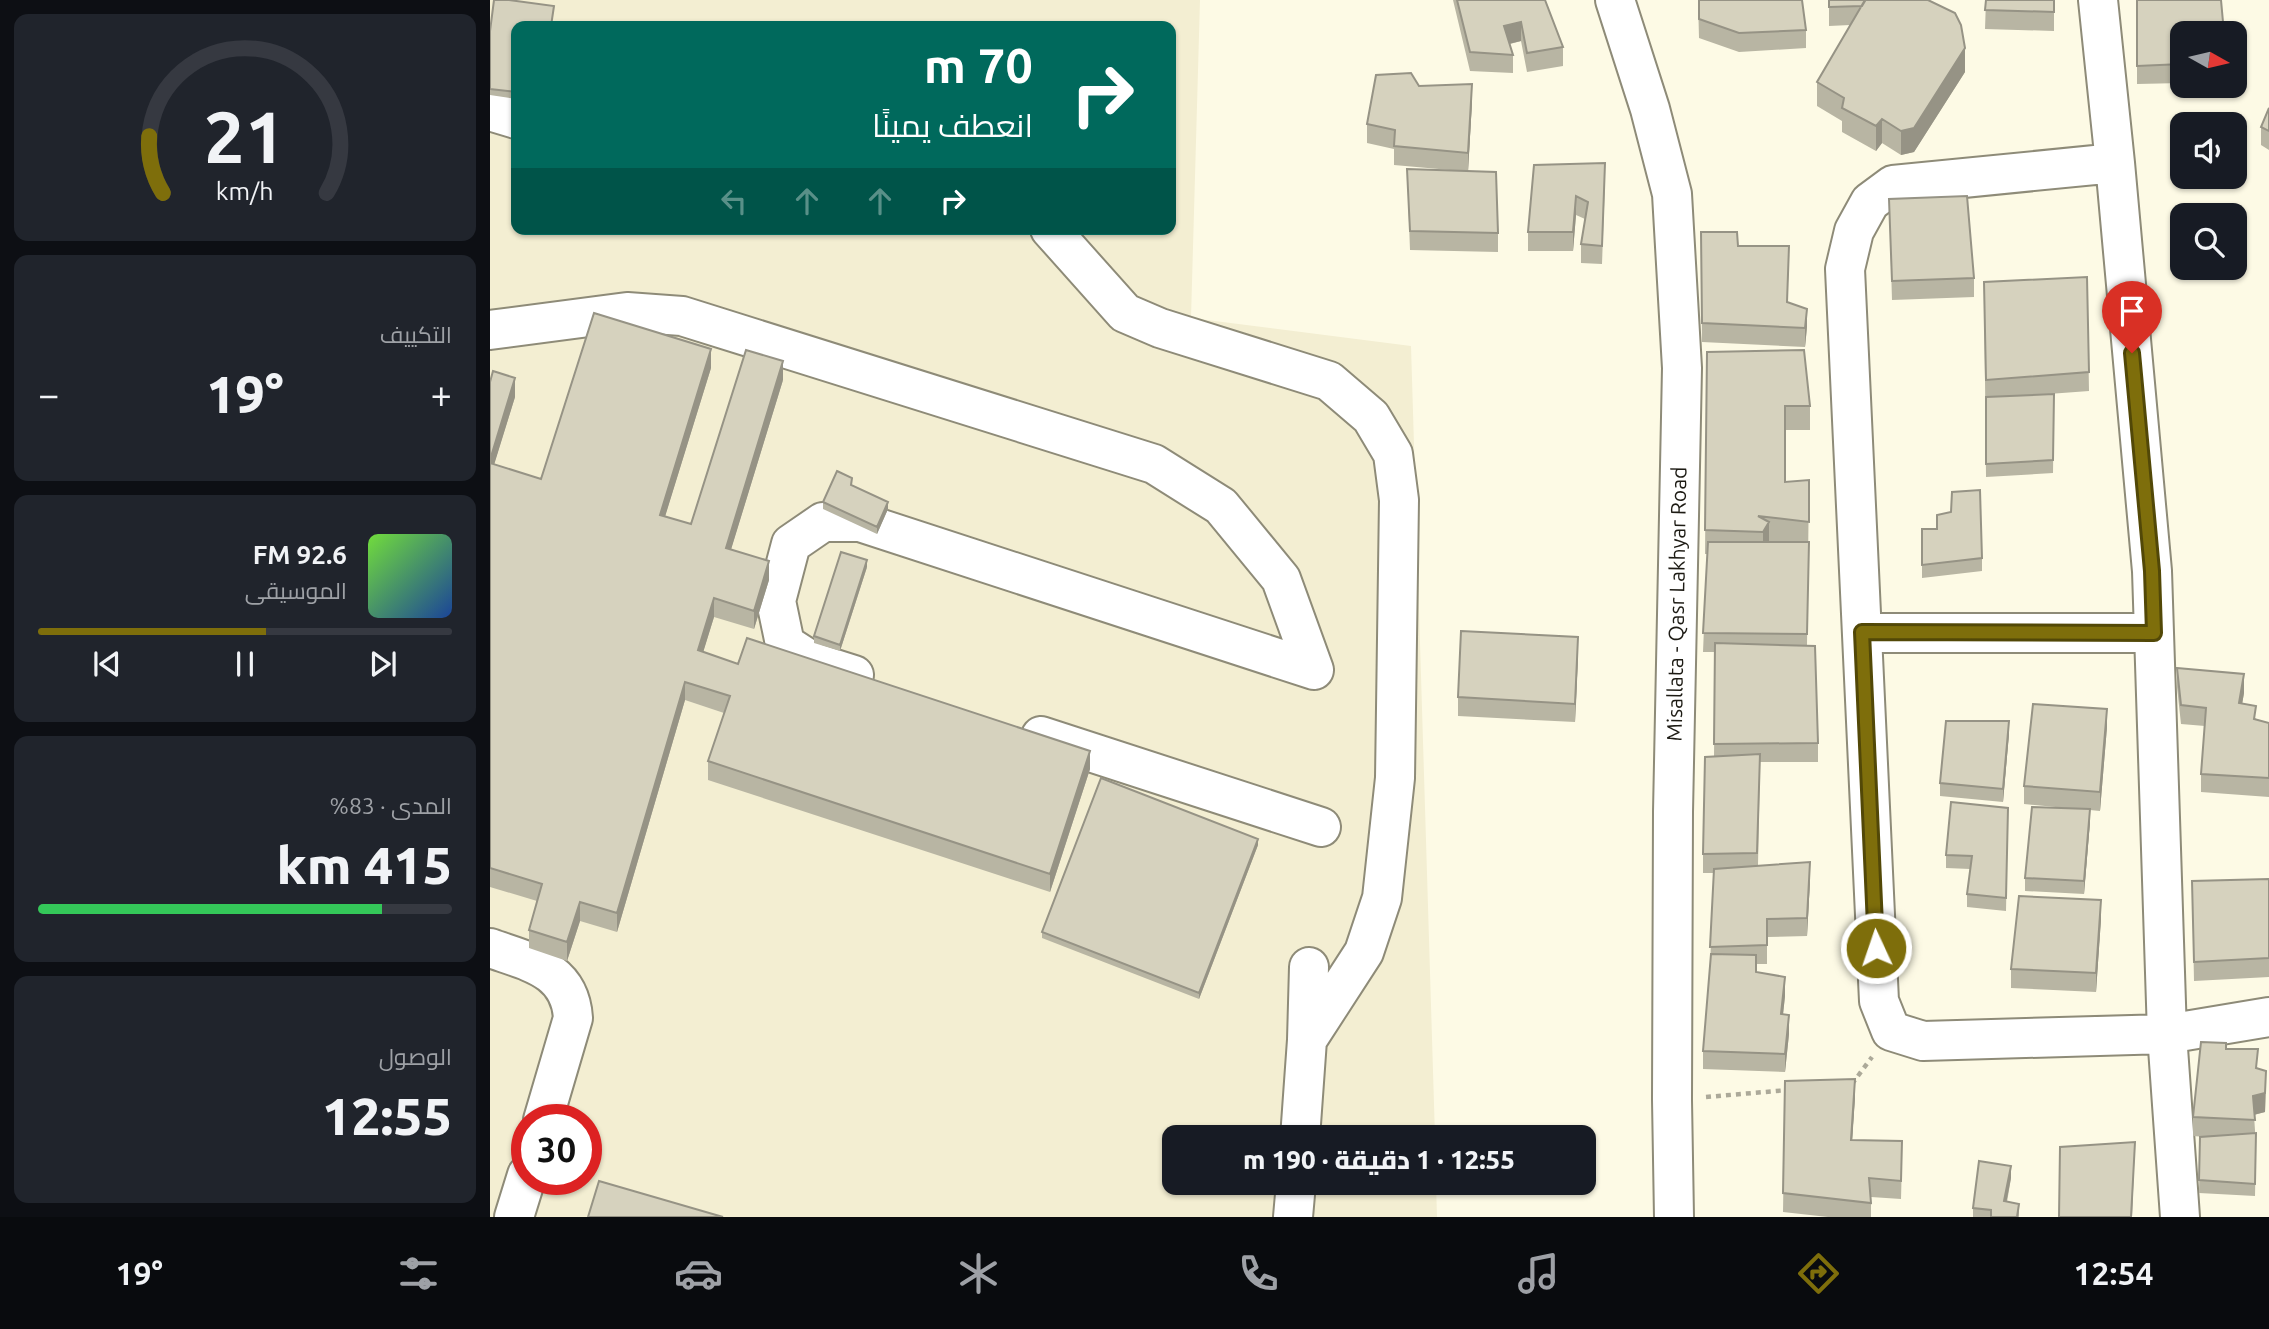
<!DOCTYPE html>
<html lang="ar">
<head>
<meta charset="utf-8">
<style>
	:root { --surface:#171b24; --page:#20242c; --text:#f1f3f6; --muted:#9ea1a6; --line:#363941; --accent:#7e6e0b }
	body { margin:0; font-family:Ubuntu,Cairo,sans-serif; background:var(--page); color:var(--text); direction:rtl; height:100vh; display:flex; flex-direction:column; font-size:26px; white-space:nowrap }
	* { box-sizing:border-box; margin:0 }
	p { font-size:23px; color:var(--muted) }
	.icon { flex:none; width:38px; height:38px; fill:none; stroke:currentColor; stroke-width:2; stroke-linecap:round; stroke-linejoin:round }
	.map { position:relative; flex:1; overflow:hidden; direction:ltr }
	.side { display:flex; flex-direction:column; gap:14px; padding:14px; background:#0d0f14; width:490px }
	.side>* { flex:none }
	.top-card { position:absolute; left:21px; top:21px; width:665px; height:214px; border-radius:14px; box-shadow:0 2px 5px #0004; direction:rtl; background:#00695c; color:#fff; overflow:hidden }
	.needle { width:46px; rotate:98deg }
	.tools { position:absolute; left:1680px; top:21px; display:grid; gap:14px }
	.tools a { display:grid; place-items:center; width:77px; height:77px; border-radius:14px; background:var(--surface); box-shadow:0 2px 5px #0004; font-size:35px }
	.speed { position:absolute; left:21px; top:1104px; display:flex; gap:14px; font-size:35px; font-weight:700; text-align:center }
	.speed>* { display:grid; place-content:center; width:91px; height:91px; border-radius:50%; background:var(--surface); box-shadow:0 2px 5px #0004; line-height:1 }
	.speed .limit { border:10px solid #d22; background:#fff; color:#111 }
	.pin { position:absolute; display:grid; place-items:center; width:60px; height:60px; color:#fff; margin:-72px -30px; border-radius:50% 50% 50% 0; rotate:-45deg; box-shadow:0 0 7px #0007 }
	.pin .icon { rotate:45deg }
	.me { position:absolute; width:77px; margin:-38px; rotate:357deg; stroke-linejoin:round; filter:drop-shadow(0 0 5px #0008) }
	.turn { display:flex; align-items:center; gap:24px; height:147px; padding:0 28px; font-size:32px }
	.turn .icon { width:91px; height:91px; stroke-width:2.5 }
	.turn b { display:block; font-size:49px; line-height:60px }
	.lanes { display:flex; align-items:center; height:66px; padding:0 28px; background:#0003; justify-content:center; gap:35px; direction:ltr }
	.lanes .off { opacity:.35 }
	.big { font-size:52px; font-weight:800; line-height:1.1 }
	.side .tile { flex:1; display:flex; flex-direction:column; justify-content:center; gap:10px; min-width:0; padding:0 24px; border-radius:14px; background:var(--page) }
	.side .dial { align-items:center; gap:0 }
	.dial svg { height:182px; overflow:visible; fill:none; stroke:var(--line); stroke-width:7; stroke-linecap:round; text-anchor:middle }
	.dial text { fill:var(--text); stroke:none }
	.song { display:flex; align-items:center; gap:21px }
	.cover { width:84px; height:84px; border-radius:10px; background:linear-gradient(135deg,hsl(100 70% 55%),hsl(220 70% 35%)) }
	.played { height:7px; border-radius:4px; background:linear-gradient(90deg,var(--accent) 55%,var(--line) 55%) }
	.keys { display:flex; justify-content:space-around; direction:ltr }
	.heat { display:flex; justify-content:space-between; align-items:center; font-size:38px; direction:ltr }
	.charge { height:10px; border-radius:5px; background:linear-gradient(90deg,#34c759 83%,var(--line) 0) }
	.trip { position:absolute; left:672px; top:1125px; width:434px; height:70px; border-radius:14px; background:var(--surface); box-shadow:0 2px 5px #0004; font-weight:800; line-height:70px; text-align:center; direction:rtl }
	.menu { display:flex; height:112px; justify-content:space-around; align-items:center; background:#090b0e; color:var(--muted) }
	.menu .icon { width:49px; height:49px }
	.menu .on { color:var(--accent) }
	.menu b { font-size:32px; color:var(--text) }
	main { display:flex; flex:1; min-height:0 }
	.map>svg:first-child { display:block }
	.built { fill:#f3eed2; fill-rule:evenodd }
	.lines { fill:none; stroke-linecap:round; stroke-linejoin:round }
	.minor-casing { stroke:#8e8b78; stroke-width:42 }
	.major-casing { stroke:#8e8b78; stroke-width:42 }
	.path { stroke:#aca999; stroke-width:4.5; stroke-dasharray:5 5; stroke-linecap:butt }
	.minor { stroke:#fff; stroke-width:38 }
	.major { stroke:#fff; stroke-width:38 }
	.wall { fill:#b8b5a3 }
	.shaded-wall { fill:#969385 }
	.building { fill:#d6d2be; stroke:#969385; stroke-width:2 }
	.route-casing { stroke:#524807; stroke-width:18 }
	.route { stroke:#7e6e0b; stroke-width:12 }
	.labels { text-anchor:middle; stroke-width:6; stroke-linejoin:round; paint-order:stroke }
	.street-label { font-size:21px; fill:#1d1b14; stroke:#fff }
</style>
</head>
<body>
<main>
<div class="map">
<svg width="1779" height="1217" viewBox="0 0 1779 1217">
	<rect width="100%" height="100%" fill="#fdfae5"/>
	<path class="built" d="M0,0H710L701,318L921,346L945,1137L684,1138V1183H946L947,1217H0ZM26,26H681V229H26ZM37,1120H96V1180H37Z"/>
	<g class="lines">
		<defs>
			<path id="minor" d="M1608,0L1625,163L1403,185L1380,202L1364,231L1355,269L1389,1001L1401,1031L1433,1041L1677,1034L1779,1017
				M0,111L26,119
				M1625,163L1662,571L1677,1034L1690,1217
				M560,229L635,313L670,328L839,381L881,417L903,454L909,500L905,778L892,898L874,952L817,1040
				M0,330L137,312L192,316L664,464L731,506L791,579L824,670
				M1372,633H1664
				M364,675L323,662L295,644L286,601L301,544L333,522H370L824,670
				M551,736L831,827
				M0,948C39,962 80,969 83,1018L53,1120
				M810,1138L817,1040L819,967
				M24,1217L37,1175
				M803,1217L806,1183"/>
			<path id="major" d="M1125,0L1160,109L1182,194L1192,368L1183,812L1182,1100L1184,1217"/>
		</defs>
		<use href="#minor" class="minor-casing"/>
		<use href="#major" class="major-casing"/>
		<path class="path" d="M1362,1084L1382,1057
			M1216,1097L1298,1090"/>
		<use href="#minor" class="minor"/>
		<use href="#major" class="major"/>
	</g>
	<path class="wall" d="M963,0H1055L1073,47V66L1037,72L1031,41L1020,44L1023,55V73L980,71Z
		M1208,0L1316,30V48L1249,52L1209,38Z
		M1339,0H1375L1475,72L1424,152L1411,155L1392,143L1386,151L1352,132V121L1327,106V82L1360,25L1339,26Z
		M1496,0H1564V31L1495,29Z
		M1647,0L1692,33V83L1647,84Z
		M64,13L26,26V99L0,95V31Z
		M929,86L982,102L978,171L1008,233V252L920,250L917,169L960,170L904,165V149L877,143V124Z
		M1779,108V150L1771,145V127Z
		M1044,165L1115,182L1112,264L1091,263V244L1095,219L1086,215L1083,251H1038V232Z
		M1399,199L1484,278V297L1402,300Z
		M1211,232L1299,264L1297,302L1317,327L1315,347L1212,342Z
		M1597,277L1599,391L1545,395L1564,394L1563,473L1496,477L1494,282Z
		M1217,352L1320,406V430H1295V482L1319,480L1317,646L1328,743V762H1270L1268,865L1320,880L1317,936L1277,937V964H1266V972L1295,996L1293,1014L1299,1034L1295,1072L1213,1069V1051L1220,966L1224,873H1213V854L1224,757L1225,652H1213L1217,554H1215Z
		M221,368L175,516L201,524L293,380L241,549L279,580L264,629L224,617L213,652L248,664L600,769L560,892L218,780V761L234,713L195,700L127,932L90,921L77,961L39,948V930L47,901L0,887V382L25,397L4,464L51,479Z
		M362,486L398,509L387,534L333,509V502Z
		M1447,528L1492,558V571L1432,578V529Z
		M377,567L350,651L324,643V636Z
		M1088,656L1085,722L968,716V697Z
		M1687,668L1754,693L1752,704L1766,719L1779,723V797L1711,792V774L1715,726L1691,724L1687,687Z
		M1617,727L1610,811L1600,810V822L1594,894L1535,891V878L1576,808L1534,804V786Z
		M1519,734L1513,802L1450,796V783Z
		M1518,808L1516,911L1477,907V894L1480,869L1456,868V855Z
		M768,845L709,999L552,938V932Z
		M1779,879V977L1704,981L1702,881Z
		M1611,919L1606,992L1521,988V969Z
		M1736,1049L1768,1068L1776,1090L1775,1112L1764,1115L1766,1146L1765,1196L1709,1193L1710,1137H1716L1703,1136V1117Z
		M1295,1081L1365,1097L1362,1140L1412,1160L1411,1199L1381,1197V1217H1338L1293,1212Z
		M1521,1178L1517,1202L1529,1204V1217H1483V1208Z"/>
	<path class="shaded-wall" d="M1031,22V41L1014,45V26Z
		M1475,48V72L1424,152L1411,155V131Z
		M982,84V102L978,172V153Z
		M1392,119V143L1386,151V126Z
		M1086,196V215L1083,251V232Z
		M1317,309V327L1315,347V328Z
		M221,349V368L170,533V515Z
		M293,361V380L236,566V548Z
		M25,378V397L0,478V460Z
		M398,502V509L387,534V527Z
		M1279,522V547L1273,556V532Z
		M377,560V567L350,651V645Z
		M279,561V580L264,629V611Z
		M224,598V617L208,669V650Z
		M1088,637V656L1085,722V704Z
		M1754,674V693L1749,722V703Z
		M195,682V700L127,932V913Z
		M1617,709V727L1610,811V792Z
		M1519,721V734L1513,802V789Z
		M600,751V769L560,892V874Z
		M1600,809V822L1594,894V881Z
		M768,839V845L709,999V993Z
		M1320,862V880L1317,936V918Z
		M1611,900V919L1606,992V973Z
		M90,902V921L77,961V942Z
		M1295,977V996L1291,1033V1014Z
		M1299,1015V1034L1295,1072V1054Z
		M1776,1071L1775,1112L1763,1115V1096Z
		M1365,1079V1097L1361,1159V1140Z
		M1645,1142L1642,1217H1641Z
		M1521,1166V1178L1514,1214V1201Z"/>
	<path class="building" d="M4,0H19L64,6L61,26H26V92L0,89V31Z
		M967,0H1055L1073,47L1037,53L1031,22L1014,26L1023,55L980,52Z
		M1209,0H1312L1316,30L1249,33L1209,19Z
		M1339,0H1375V1L1372,6L1339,7Z
		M1375,0H1438L1465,13L1471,25L1475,48L1424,128L1411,131L1392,119L1386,126L1352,108L1354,98L1327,82Z
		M1496,0H1564V12L1495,10Z
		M1647,0H1731L1734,33H1692V64L1647,66Z
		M921,73L929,86L982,84L978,153L904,146L905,130L877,124L886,75Z
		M1779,108V131L1771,127Z
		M1115,163L1112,246L1091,244L1098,202L1086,196L1083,232H1038L1044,165Z
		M917,169L1006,172L1008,233L920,231Z
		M1477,196L1484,278L1402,281L1399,199Z
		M1211,232H1247L1248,246H1299L1297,302L1317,309L1315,328L1212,323Z
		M1597,277L1599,372L1496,380L1494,282Z
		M104,313L221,349L170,515L201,524L256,350L293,361L236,548L279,561L264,611L224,598L208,650L248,664L257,638L600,751L560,874L218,761L240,696L195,682L127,913L90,902L77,942L39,930L52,884L0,868V463L51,479Z
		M1314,350L1320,406H1295V482L1319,480V522L1268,516L1279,522L1273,532L1215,530L1217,352Z
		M3,371L25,378L0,460V382Z
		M1564,394L1563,460L1496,464V397Z
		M347,471L362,478L361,485L398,502L387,527L333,502Z
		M1490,490L1492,558L1432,565V529H1447V515L1461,512L1462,492Z
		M1218,542H1319L1317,634L1213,633Z
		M351,552L377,560L350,645L324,636Z
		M971,631L1088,637L1085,704L968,697Z
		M1225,643L1325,646L1328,743L1224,744Z
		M1687,668L1754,674L1749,703L1766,706L1764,719L1779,723V778L1711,774L1716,708L1691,705Z
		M1543,704L1617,709L1610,792L1534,786Z
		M1456,721H1519L1513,789L1450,783Z
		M1270,754L1267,853L1213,854L1215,757Z
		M611,778L768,839L709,993L552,932Z
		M1461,802L1518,808L1516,898L1477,894L1482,856L1456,855Z
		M1542,807L1600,809L1594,881L1535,878Z
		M1320,862L1317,918L1277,919V945L1220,947L1224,869Z
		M1779,879V958L1704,962L1702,881Z
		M1529,896L1611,900L1606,973L1521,969Z
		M1221,954L1266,955V972L1295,977L1291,1014L1299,1015L1295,1054L1213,1051Z
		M1711,1042L1736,1043V1049H1768L1766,1068L1776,1071L1775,1093L1763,1096L1765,1120L1703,1117Z
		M1365,1079L1361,1140L1412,1141L1411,1181L1379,1178L1381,1203L1293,1193L1295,1081Z
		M1766,1133L1765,1184L1709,1180L1710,1137Z
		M1645,1142L1641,1217H1569L1570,1147Z
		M1489,1161L1521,1166L1514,1201L1529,1204L1527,1217H1501V1210L1483,1208Z
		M109,1181L233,1217H98Z"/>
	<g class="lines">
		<defs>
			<path id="route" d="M1386,948L1372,632L1664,633L1662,571L1642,353"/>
		</defs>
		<use href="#route" class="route-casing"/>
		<use href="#route" class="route"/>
	</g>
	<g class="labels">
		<g class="street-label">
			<text transform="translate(1187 604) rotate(-89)" y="7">Misallata - Qasr Lakhyar Road</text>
		</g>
	</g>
</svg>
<div class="tools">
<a><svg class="needle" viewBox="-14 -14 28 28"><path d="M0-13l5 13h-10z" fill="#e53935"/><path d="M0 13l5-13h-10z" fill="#9ea1a6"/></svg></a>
<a><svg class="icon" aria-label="sound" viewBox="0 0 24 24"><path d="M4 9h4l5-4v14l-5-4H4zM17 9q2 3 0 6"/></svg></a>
<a><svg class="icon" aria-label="search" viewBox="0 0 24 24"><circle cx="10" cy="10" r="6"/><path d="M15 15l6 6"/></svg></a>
</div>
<div class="speed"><div class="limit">30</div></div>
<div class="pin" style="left:1642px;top:353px;background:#d93025"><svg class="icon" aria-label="arrive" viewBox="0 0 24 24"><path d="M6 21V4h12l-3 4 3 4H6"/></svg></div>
<svg class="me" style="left:1386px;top:948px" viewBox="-20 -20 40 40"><circle r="17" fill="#7e6e0b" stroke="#fff" stroke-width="3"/><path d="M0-11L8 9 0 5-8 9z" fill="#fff"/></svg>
<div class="trip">12:55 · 1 دقيقة · 190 m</div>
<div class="top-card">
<div class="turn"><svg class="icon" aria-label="right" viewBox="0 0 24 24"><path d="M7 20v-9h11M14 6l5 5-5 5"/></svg><div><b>70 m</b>انعطف يمينًا</div></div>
<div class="lanes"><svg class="icon off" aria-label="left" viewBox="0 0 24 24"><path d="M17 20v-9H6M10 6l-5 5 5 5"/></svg><svg class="icon off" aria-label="ahead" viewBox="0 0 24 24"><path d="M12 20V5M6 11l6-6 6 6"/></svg><svg class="icon off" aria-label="ahead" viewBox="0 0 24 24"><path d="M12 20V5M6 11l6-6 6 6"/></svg><svg class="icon" aria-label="right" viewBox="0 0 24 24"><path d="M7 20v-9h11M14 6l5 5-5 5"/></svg></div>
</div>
</div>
<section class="side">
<div class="tile dial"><svg viewBox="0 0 100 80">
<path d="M14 69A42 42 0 1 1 86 69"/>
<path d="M14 69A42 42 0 0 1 8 44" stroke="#7e6e0b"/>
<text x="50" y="56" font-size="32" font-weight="700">21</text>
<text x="50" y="72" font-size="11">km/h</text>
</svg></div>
<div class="tile"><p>التكييف</p>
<div class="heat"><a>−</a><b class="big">19°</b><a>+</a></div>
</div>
<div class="tile">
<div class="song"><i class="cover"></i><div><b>92.6 FM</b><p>الموسيقى</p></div></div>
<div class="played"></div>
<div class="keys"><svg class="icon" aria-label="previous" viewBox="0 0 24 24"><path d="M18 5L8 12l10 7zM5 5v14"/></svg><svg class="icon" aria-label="pause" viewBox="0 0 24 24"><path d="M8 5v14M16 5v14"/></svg><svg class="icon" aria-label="next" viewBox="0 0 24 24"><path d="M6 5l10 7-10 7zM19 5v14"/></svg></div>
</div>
<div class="tile"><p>المدى · 83%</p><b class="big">415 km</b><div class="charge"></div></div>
<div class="tile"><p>الوصول</p><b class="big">12:55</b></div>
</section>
</main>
<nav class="menu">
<b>12:54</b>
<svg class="icon on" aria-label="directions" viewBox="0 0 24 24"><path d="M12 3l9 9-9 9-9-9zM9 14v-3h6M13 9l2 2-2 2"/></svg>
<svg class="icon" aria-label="music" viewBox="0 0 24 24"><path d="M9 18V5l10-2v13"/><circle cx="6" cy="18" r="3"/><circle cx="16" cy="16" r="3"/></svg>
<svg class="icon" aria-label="phone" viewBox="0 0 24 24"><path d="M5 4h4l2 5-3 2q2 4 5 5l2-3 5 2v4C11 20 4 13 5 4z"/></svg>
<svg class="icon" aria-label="climate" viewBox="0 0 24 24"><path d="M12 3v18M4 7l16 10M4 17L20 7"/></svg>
<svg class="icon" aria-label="car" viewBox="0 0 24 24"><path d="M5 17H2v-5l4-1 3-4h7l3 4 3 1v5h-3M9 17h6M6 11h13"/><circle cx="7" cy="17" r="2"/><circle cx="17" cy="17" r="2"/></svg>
<svg class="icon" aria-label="filters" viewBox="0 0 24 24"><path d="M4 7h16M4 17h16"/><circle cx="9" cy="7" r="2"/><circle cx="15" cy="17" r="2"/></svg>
<b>19°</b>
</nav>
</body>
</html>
